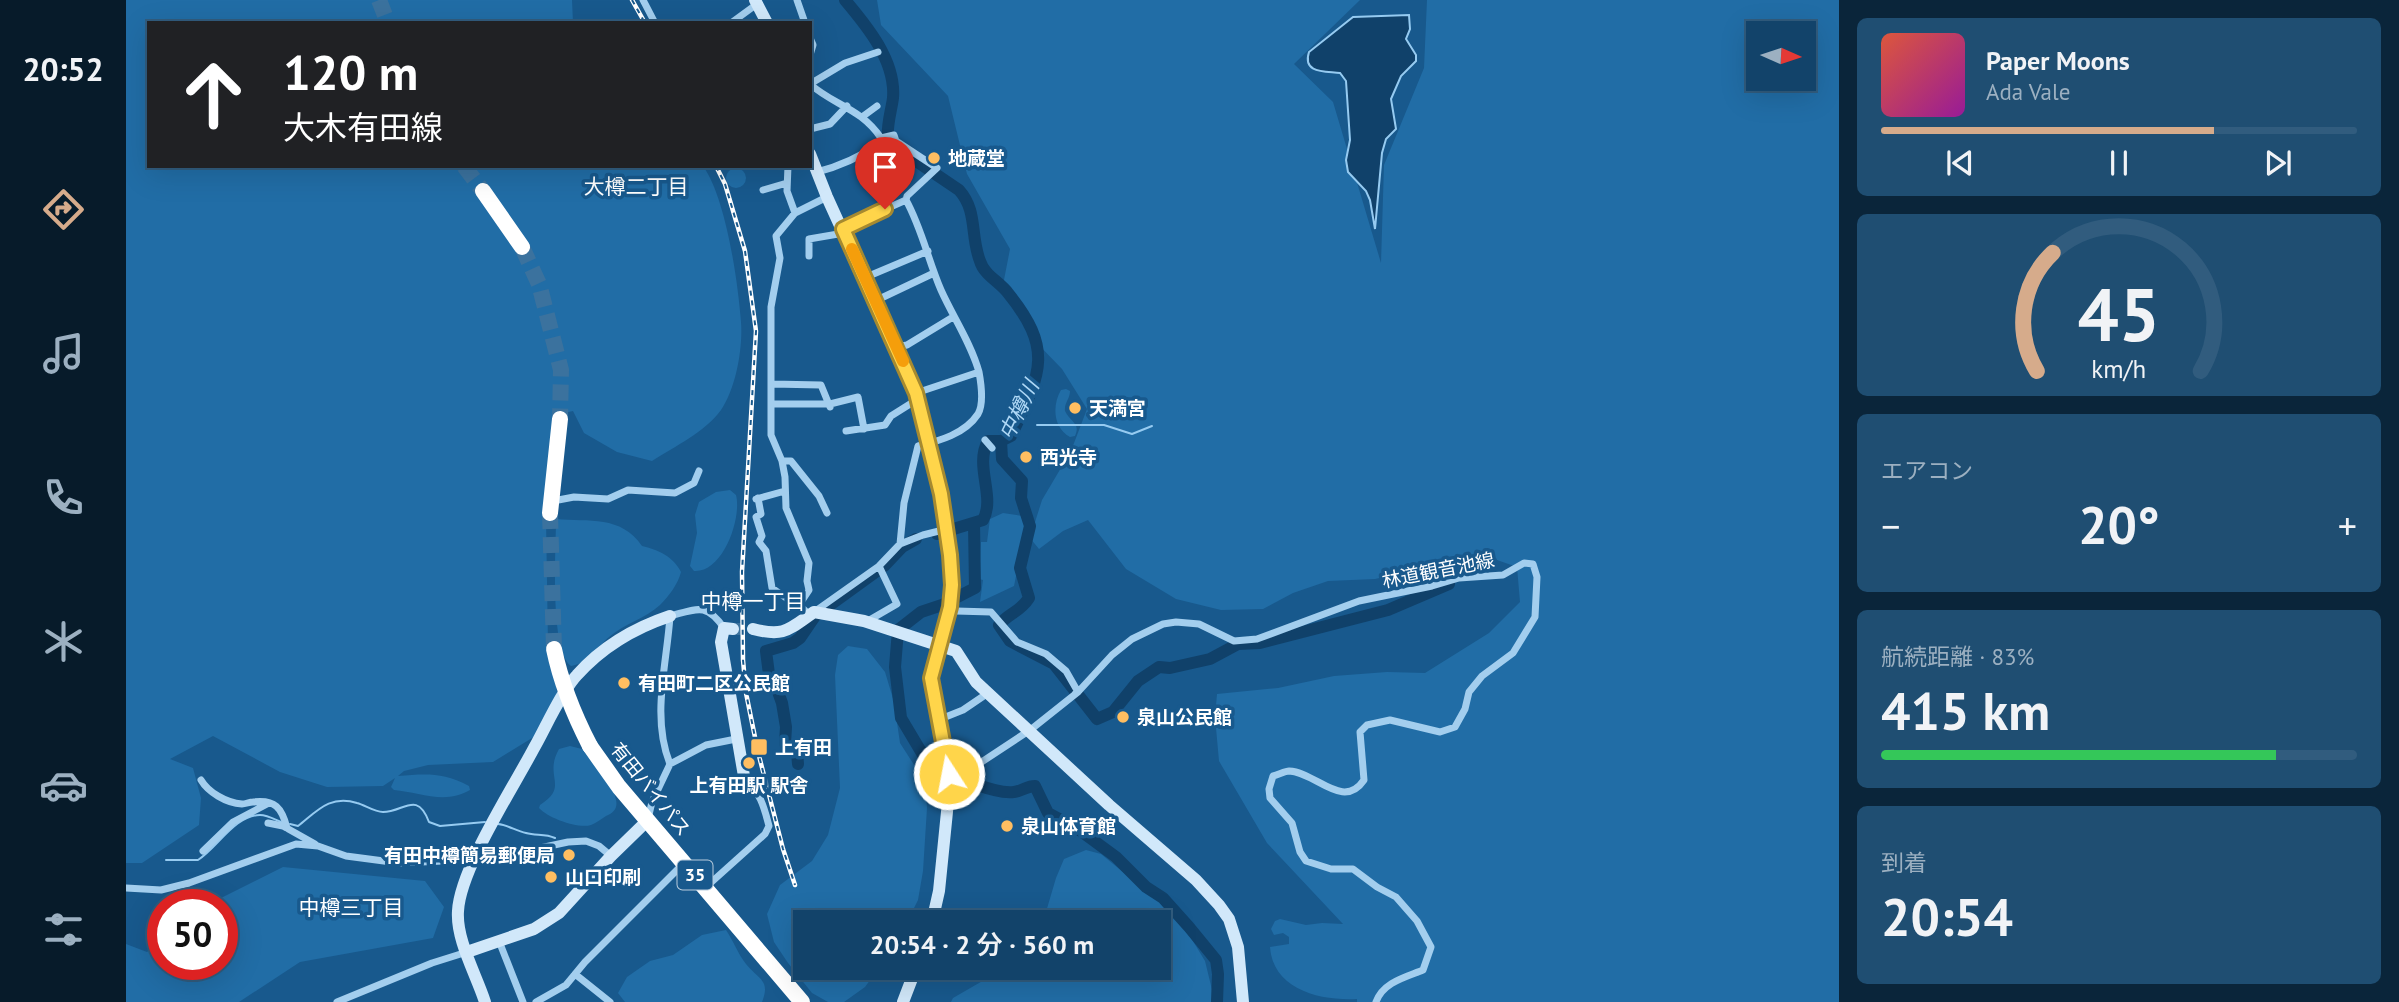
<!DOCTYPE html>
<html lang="ja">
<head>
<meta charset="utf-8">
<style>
	:root { --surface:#12436a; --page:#1f4e72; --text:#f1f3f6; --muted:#9cb0c1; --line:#315c7e; --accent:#d6ab8b }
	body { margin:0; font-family:"PT Sans","Noto Sans JP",sans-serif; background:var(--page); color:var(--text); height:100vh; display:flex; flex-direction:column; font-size:26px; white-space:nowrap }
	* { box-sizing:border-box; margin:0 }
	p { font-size:23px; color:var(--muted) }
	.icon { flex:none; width:38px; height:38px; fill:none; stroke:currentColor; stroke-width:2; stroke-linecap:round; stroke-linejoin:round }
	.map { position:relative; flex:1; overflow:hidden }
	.details { display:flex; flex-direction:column; gap:18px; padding:18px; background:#0a253a; width:560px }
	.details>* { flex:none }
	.banner { position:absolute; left:21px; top:21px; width:665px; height:147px; border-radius:0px; box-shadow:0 7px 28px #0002,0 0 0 2px var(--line); background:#202124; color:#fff; overflow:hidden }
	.needle { width:46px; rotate:93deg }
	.controls { position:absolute; left:1620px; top:21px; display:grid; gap:14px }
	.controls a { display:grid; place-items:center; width:70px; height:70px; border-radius:0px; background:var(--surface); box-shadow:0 7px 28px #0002,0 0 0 2px var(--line); font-size:35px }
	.speed { position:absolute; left:21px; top:889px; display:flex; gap:14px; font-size:35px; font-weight:700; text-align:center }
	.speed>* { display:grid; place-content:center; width:91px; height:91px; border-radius:50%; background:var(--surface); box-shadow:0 7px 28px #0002,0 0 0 2px var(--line); line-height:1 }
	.speed .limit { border:10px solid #d22; background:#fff; color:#111 }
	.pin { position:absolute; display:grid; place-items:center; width:60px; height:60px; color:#fff; margin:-72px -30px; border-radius:50% 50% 50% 0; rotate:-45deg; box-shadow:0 0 7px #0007 }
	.pin .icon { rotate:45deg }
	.me { position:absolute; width:77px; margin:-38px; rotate:349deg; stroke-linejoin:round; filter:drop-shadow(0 0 5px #0008) }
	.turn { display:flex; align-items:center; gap:24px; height:147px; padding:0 21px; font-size:32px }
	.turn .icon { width:91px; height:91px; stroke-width:2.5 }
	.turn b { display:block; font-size:49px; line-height:60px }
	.big { font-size:52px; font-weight:600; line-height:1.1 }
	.details .tile { flex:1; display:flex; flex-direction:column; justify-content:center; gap:10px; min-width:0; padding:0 24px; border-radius:10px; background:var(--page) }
	.details .dial { align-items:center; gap:0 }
	.dial svg { height:182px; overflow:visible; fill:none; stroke:var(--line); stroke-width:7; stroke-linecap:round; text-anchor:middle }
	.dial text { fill:var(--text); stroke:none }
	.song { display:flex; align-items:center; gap:21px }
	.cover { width:84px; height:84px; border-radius:10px; background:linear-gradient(135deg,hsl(10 70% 55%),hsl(300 70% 35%)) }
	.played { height:7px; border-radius:4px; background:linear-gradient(90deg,var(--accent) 70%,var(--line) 70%) }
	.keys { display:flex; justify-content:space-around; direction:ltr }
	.heat { display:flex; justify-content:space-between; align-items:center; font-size:38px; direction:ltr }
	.charge { height:10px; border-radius:5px; background:linear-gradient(90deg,#34c759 83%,var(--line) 0) }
	.trip { position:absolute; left:667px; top:910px; width:378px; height:70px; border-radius:0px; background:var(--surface); box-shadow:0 7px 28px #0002,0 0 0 2px var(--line); font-weight:600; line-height:70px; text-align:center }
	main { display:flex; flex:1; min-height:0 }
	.menu { display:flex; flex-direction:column; width:126px; justify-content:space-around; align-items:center; background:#071b2a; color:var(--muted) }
	.menu .icon { width:49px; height:49px }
	.menu .on { color:var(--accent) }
	.menu b { font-size:32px; color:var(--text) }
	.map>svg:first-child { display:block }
	.green { fill:#216da6; fill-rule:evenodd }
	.water { fill:#10416a; stroke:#96cbf1; stroke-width:2 }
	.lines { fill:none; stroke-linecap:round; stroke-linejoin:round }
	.stream { stroke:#96cbf1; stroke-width:2 }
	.river { stroke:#10416a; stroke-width:12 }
	.secondary-tunnel { stroke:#3b729e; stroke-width:12; stroke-dasharray:12 6; stroke-linecap:butt }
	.highway-tunnel { stroke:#3b729e; stroke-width:16; stroke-dasharray:16 8; stroke-linecap:butt }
	.street { stroke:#a3ceee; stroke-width:7 }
	.secondary { stroke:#d1e8fa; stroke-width:12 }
	.highway { stroke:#fff; stroke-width:16 }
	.rail-casing { stroke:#fff; stroke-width:4.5 }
	.rail { stroke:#18598d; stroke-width:2; stroke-dasharray:5; stroke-linecap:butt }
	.highway-bridge { stroke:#fff; stroke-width:16 }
	.route-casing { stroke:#a68a30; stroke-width:18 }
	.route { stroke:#ffd54a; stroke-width:12 }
	.slow { stroke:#f59e0b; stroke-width:12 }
	.poi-dot { fill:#ffbe61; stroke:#18598d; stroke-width:2.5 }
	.labels { text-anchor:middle; stroke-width:7; stroke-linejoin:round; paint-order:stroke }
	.shield { fill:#18598d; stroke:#bacddd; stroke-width:2 }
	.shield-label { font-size:18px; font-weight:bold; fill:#fff }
	.poi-label { font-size:19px; font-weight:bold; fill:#fff; stroke:#18598d; text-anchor:start }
	.street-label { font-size:19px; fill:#fff; stroke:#18598d }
	.neighbourhood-label { font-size:21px; fill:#fff; stroke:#18598d }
	.water-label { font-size:21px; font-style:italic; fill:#afd8f6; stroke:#18598d }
</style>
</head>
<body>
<main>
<nav class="menu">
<b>20:52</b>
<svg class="icon on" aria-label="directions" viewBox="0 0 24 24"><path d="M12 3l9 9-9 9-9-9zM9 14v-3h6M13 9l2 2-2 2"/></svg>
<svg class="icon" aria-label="music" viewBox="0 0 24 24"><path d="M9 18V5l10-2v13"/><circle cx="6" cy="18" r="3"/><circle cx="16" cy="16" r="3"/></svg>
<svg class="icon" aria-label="phone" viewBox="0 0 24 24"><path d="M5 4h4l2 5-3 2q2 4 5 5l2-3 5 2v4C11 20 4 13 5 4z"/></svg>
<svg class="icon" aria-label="climate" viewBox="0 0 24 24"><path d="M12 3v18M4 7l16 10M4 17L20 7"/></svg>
<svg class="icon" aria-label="car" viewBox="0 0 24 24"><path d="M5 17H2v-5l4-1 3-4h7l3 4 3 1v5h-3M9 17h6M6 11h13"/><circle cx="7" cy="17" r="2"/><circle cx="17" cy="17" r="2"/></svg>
<svg class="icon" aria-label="filters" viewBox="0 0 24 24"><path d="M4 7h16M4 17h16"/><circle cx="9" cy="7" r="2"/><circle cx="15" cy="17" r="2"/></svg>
</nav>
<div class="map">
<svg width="1713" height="1002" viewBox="0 0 1713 1002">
	<rect width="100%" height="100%" fill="#18598d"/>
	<path class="green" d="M0,0H446L447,23H23V166H577C600,198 612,282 615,322C617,348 610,388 595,410C578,433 549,446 526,461L491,452L458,433L447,411L429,415L420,518L422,645L432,696L411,735L367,762L302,765L278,771L272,776C300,774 316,772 343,786L344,790C319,805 293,792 268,790L265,787L269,778L257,786L201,787L154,772L87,736L44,759L67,768L75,798L73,825L16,863H0Z
		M751,0H1234L1168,64L1207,102L1255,263L1258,165L1298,68L1301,0H1713V1002H1231V999C1195,1001 1147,990 1144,947L1163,944V937L1157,933L1148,935L1145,929L1149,921L1154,919L1180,925L1196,923L1217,924L1141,843L1093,761L1089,717L1091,694L1152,688L1208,676L1261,672L1299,673L1363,633L1394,602L1391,567L1371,560L1309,570L1297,568L1249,579L1202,581L1167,593L1137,609L1095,610L1050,599L1000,569L962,520L937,531L913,549L904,538L916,500L945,451L961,409L936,369L907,339L877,285L884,249L841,174L822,96L755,25ZM1633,33H1678V79H1633Z
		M600 178a10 10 0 1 1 20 0a10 10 0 1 1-20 0Z
		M940,389L944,391C944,399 938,403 939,411C944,422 955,423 949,436L944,437C927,428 926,405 935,390Z
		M604,490L610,495C616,518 597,573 568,571L564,566L571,533L569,515L573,502L590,492Z
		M877,513L896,516L900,527L888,586L854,602L857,580L853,579L855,542H861L864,519Z
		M430,519C463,522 495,515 516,546C532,550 547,556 555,572C552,584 543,596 534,605C520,618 498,624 483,637C470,648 464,663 445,666C423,650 430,547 430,519Z
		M722,646L741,649L759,672L768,702L774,743L799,782L801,808L797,871L792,900L781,922H679V968H753L739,987L718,1002H702L686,993L662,963L648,942L641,914L654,885L686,861L702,835L714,788L709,675L712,655Z
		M444,746L456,749C466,761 488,785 490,800C492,809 487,813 480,816C475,819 470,823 465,825C452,829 422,818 413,808L414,805C444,786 417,777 433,749Z
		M960,850L975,854L1053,918L1079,961L1089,1002H825L827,998L879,968H1032V922H917L930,878L938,859Z
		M157,867L299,881L318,907L307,938L174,962L113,1002H0V944L21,952L37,940V964H96V905H81Z
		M600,930C607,940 612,954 620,964C632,979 645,980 636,1002H499L492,993L501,977L524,961L547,955L576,935Z"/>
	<path class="water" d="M1283,15L1284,29L1280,39L1290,55V61L1275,76L1265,99L1270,129L1260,139L1256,153L1249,229L1244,200L1240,191L1222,172L1220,160L1224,140L1220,81L1214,73C1200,71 1176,74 1183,52L1227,17Z"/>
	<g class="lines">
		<path class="stream" d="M911,425H978L1006,434L1026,426
			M164,824L172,826C190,812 204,794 231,803C239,805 248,812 257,812C278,812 291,790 303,822L314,826L359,822
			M372,824C382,825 390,831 400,833C410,836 419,833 429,838
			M40,860H72C91,848 109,815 134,815C141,815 148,819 155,822"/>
		<path class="river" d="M719,0C741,26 770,61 767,98C765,113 760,126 762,142L833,190C852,211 844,236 854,261C858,275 874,282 882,293C929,351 914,375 885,436L875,441H862C848,466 870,497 857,520L811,534
			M875,441L876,459L896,481L895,498L904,526L894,568L903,598C894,612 883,613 873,625L884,641L928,664L971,719L987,712L1012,681L1033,667L1044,668L1084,659L1112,644L1134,643L1262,610L1323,584
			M672,764L671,752L664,749L659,744L660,727L656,703L651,689L644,682L640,651L667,643L674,638L689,616L758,566L776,547L790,539
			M817,772L806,770L775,718L769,667L772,630L795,612L816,605L849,588L848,523
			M829,778C847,782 870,794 888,792C896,791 901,786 909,786L922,813L952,829L990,857L1020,887L1037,898L1063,927L1090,960L1092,974L1091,1002"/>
		<path class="secondary-tunnel" d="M607,629H627"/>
		<path class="highway-tunnel" d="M253,0L262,23
			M338,166L357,191
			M396,247L413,284L435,370L434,419
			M424,513L428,649"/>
		<path class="street" d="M517,0L529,23
			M671,0L679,23
			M605,23L631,4
			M684,38L687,45L684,55
			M684,84C707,105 735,108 755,138V143C734,157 715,166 691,172
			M684,84L719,63L752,52
			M736,117L751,106
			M684,129L704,124L721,106
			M755,138L768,135L770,141L811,168L781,196L780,200C796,229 802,260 815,290C827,317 845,343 853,372C855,383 858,404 852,414C839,434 813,441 792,446L778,503L774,544
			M662,166L661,191L669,213L701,197
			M637,190L661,183
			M669,213L650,236L654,258L645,307V435L656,461L659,477L660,508L683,563L681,581L683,590L673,605L684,615
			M717,228L780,200
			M683,256V239L718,233
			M738,278L802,251
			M749,301L808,273
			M771,347L781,345L827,317
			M646,384L695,385L704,407
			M790,393L853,372
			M646,404H704L732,397L738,429
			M720,431L759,425L765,416L792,399
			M859,440L866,448
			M656,461H665L693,496L701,513
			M632,498L635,514L630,517L636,536L633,542L640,551L646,588L670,605H673
			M630,499L659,491
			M427,501L448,497L482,499L502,490L549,493L568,483L573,471
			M830,611L865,612L891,642L920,654L940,671L952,692L949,694
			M688,612L753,566L774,544L797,535L821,529
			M740,622L771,604L753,566
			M812,720L837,710L862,693
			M903,731L952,692L986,655L1006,639L1037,624L1050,622L1073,624L1108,641L1131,639L1233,601L1306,586L1333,578L1377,575L1398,563L1407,564L1411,577L1409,617L1387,653L1356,676L1343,692L1339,709L1329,727L1314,732L1264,720L1241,725L1234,732L1238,780C1217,811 1190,772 1163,771C1159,771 1152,775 1147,776L1143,789L1144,798L1166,823L1174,852L1180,861L1205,869H1227L1251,887L1270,897L1291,921L1305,947L1297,970C1280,977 1257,982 1250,1002
			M544,764L580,745L610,739
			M823,774L845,769L904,730
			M75,780C82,792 100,803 116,804C120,804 123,802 127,802C149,799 156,808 161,828
			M522,819L526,802L544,764C525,717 541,664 544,616C571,609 580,602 598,628
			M142,823L157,826L189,844
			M77,851L107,822L143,803
			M580,887L639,834L643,826C639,811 634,789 619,782
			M0,888L35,890L63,883L170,844L192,846L220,856L273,863L386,858L414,848L442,842L460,841L473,846L485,856
			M373,941L397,1002
			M449,974L484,1002
			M211,1002L306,963L341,952
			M410,1002L440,985L459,962L558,863"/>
		<path class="secondary" d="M629,0L641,23
			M684,154L701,197L790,393L815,494L821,529L826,585L824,607L805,678L823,774V792L813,891L806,922
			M607,629L598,628L595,642L619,782
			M627,629C658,637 662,630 688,612L738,621L830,651L850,682L983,805L1070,880L1093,905L1103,919L1112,947L1117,1002
			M341,952L408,929L433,913L485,856L522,820
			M359,1002C350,974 330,940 332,911C334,869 387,788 408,748C420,727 435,692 451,675C477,646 508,628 544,616
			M777,1002L790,968"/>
		<path class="highway" d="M357,191L396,247
			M424,513L434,419
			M464,746L493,787L676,1002"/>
		<defs>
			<path id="rail" d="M506,0L519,23
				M590,166L599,184L619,251L630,331L616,572L617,660L620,693L632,752L657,849L669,885"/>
		</defs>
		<use href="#rail" class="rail-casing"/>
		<use href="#rail" class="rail"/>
		<path class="highway-bridge" d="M428,649C435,683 448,715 464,746"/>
	</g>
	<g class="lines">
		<defs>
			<path id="route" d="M759,209L717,229L790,393L815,494L824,555L826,585L824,607L805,678L823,774"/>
		</defs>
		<use href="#route" class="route-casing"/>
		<use href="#route" class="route"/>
		<path class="slow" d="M726,249L777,361"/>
	</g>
	<g class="poi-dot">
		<circle cx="808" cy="158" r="7"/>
		<circle cx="949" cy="408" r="7"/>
		<circle cx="900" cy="457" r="7"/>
		<circle cx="498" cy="683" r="7"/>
		<circle cx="997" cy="717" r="7"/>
		<rect x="624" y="738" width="18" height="18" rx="3.5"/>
		<circle cx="623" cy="763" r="7"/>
		<circle cx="881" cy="826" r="7"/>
		<circle cx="443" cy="855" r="7"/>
		<circle cx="425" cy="877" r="7"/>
	</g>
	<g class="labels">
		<rect class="shield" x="551.5" y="860.5" width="35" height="29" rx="5"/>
		<g class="shield-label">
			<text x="569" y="881">35</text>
		</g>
		<g class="poi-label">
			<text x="822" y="165">地蔵堂</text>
			<text x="963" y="415">天満宮</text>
			<text x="914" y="464">西光寺</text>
			<text x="512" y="690">有田町二区公民館</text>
			<text x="1011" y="724">泉山公民館</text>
			<text x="649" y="754">上有田</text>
			<text x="623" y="792" text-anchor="middle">上有田駅 駅舎</text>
			<text x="895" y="833">泉山体育館</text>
			<text x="429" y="862" text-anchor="end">有田中樽簡易郵便局</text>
			<text x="439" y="884">山口印刷</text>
		</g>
		<g class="street-label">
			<text transform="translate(1312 570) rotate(-11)" y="7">林道観音池線</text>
			<text transform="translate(525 789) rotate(51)" y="7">有田バイパス</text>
		</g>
		<g class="neighbourhood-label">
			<text x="510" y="194">大樽二丁目</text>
			<text x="627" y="609">中樽一丁目</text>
			<text x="225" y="915">中樽三丁目</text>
		</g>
		<g class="water-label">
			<text transform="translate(893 410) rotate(-64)" y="7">中樽川</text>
		</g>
	</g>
</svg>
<div class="controls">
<a><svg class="needle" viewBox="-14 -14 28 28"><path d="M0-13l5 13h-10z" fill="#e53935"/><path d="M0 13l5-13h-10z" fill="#9cb0c1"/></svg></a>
</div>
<div class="speed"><div class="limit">50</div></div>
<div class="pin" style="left:759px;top:209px;background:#d93025"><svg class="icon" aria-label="arrive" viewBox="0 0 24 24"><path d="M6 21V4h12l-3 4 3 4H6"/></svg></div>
<svg class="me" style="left:823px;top:774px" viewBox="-20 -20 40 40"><circle r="17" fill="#ffd54a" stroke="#fff" stroke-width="3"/><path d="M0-11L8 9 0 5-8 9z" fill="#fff"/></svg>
<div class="trip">20:54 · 2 分 · 560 m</div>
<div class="banner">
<div class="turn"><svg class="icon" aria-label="ahead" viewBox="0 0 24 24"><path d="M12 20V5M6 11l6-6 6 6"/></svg><div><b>120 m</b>大木有田線</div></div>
</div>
</div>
<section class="details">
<div class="tile">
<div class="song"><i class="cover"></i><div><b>Paper Moons</b><p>Ada Vale</p></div></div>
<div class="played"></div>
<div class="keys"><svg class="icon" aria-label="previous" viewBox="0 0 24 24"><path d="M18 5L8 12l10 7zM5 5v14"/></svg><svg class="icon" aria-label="pause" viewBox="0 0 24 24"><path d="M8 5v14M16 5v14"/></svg><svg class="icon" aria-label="next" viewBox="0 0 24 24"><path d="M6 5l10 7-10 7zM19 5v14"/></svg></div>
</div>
<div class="tile dial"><svg viewBox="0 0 100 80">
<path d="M14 69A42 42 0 1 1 86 69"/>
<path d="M14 69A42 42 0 0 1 21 17" stroke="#d6ab8b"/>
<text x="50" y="56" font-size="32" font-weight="700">45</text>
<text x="50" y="72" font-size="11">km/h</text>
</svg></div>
<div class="tile"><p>エアコン</p>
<div class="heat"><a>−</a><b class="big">20°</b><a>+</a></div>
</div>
<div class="tile"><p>航続距離 · 83%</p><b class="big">415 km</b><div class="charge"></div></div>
<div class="tile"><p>到着</p><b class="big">20:54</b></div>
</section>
</main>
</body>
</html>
